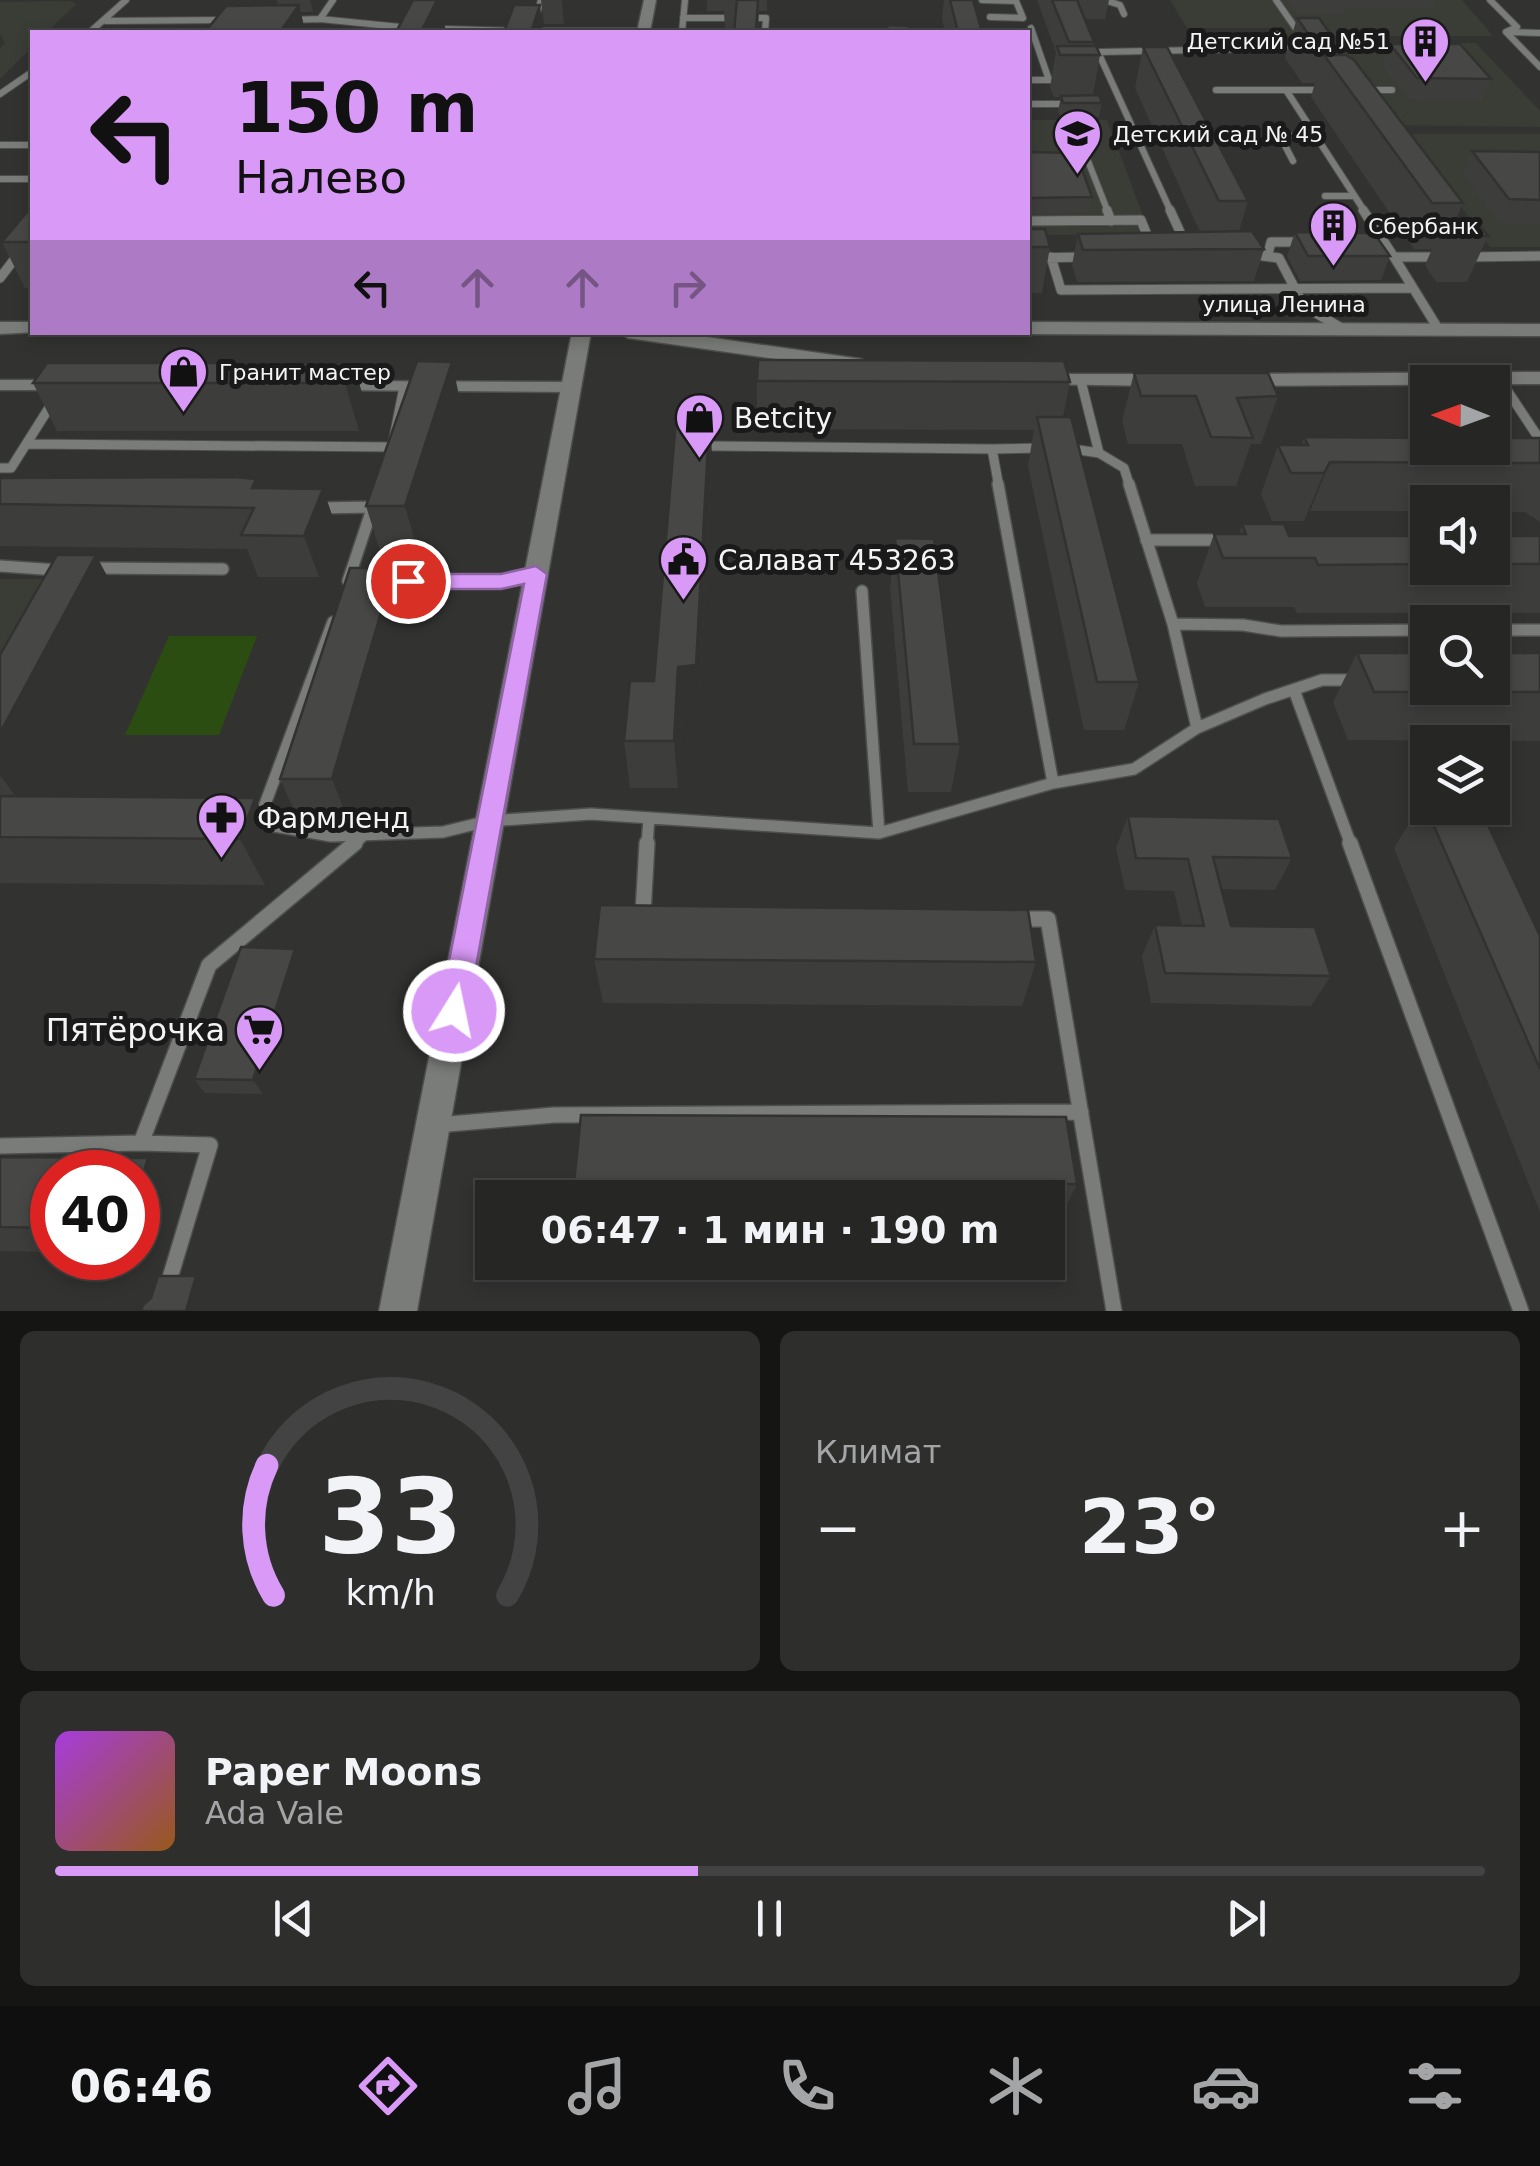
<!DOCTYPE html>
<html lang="ru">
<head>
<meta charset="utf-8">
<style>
	:root { --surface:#262625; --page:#2e2e2d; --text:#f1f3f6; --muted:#a4a5a7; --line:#424342; --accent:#d99af7 }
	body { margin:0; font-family:"DejaVu Sans",sans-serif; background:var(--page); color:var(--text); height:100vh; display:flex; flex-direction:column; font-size:38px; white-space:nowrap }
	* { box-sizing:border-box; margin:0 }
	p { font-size:32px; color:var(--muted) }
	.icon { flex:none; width:55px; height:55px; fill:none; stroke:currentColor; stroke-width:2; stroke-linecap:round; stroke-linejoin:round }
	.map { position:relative; height:1311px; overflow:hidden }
	.drawer { display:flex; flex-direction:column; gap:20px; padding:20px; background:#151514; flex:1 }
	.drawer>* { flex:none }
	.top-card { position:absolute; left:30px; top:30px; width:1000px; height:305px; border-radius:0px; box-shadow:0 5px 15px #0003,0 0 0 2px var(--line); background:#d99af7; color:#111; overflow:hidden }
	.needle { width:65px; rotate:271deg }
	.fabs { position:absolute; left:1410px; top:365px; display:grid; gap:20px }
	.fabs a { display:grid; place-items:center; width:100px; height:100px; border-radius:0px; background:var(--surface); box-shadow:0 5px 15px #0003,0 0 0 2px var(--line); font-size:50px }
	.speed { position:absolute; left:30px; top:1150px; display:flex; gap:20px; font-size:50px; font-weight:700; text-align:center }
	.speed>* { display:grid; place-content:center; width:130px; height:130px; border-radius:50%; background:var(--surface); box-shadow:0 5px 15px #0003,0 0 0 2px var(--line); line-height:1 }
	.speed .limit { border:15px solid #d22; background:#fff; color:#111 }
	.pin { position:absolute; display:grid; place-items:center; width:85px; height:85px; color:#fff; margin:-42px; border:5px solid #fff; border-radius:50%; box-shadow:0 2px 10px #0007 }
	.me { position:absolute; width:110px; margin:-55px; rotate:10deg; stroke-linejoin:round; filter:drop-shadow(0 0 8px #0008) }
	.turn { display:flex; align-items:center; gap:35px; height:210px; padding:0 40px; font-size:45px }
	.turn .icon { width:130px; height:130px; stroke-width:2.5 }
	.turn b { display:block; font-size:70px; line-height:85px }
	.lanes { display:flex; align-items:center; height:95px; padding:0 40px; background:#0003; justify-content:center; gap:50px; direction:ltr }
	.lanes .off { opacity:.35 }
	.big { font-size:75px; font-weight:700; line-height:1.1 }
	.drawer .card { flex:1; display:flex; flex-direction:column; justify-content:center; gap:15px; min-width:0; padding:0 35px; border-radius:15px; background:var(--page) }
	.drawer .dial { align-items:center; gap:0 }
	.dial svg { height:260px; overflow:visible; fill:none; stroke:var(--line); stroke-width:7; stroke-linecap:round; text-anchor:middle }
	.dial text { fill:var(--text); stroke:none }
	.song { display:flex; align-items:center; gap:30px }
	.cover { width:120px; height:120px; border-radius:15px; background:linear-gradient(135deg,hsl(280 70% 55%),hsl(30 70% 35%)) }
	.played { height:10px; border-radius:5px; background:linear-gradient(90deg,var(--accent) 45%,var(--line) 45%) }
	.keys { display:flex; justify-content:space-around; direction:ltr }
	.heat { display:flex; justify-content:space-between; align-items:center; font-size:55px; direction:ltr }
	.drawer .tiles { flex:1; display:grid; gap:20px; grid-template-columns:1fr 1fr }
	.card:last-child { grid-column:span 2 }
	.trip { position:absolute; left:475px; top:1180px; width:590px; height:100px; border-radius:0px; background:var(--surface); box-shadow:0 5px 15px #0003,0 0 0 2px var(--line); font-weight:700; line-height:100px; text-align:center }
	.tab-bar { display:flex; height:160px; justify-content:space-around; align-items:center; background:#0f0f0f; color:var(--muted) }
	.tab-bar .icon { width:70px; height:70px }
	.tab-bar .active { color:var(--accent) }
	.tab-bar b { font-size:45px; color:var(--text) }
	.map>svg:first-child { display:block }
	.built { fill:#393d36 }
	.green { fill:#2c4d11 }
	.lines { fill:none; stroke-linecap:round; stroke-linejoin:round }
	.lane-far3-casing { stroke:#4d4f4d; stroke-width:8 }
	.lane-far2-casing { stroke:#4d4f4d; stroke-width:11 }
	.lane-far1-casing { stroke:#4d4f4d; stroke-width:14 }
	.lane-casing { stroke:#4d4f4d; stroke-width:18 }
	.street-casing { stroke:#4d4f4d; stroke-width:3 }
	.secondary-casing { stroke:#4d4f4d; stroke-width:3 }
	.lane-far3 { stroke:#7a7c79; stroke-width:6 }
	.lane-far2 { stroke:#7a7c79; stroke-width:9 }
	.lane-far1 { stroke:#7a7c79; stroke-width:11 }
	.lane { stroke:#7a7c79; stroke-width:15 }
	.street { fill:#7a7c79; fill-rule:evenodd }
	.secondary { fill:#7a7c79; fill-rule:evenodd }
	.wall { fill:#3d3e3c }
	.shaded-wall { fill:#323231 }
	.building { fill:#474846; stroke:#323231; stroke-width:2.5 }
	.route { fill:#d99af7; stroke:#8d64a1; stroke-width:2.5 }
	.labels { text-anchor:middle; stroke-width:10; stroke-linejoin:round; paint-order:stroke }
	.far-poi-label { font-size:22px; fill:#f3f4f3; stroke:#1a1a1a; text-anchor:start }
	.far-street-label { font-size:22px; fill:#f3f4f3; stroke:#1a1a1a }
	.poi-label { font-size:28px; fill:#f3f4f3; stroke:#1a1a1a; text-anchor:start }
	.near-poi-label { font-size:32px; fill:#f3f4f3; stroke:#1a1a1a; text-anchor:end }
</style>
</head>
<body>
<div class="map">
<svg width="1540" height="1311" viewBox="0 0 1540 1311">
	<rect width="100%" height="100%" fill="#323331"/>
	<path class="built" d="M1170,0H1462L1493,36H1280L1276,28H1187Z
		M69,1L76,4L47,32H32V47L0,79V2Z
		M1313,43H1476L1540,111V127L1372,125Z
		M1028,120H1107L1150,234L1028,235Z
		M1410,134H1540V247H1490Z
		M0,579H48L0,663Z"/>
	<path class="green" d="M169,636H257L219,735H125Z"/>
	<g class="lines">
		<defs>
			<path id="lane-far3" d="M333,0L320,19L410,28
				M541,0L532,31H644
				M982,0L1016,1L1023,18L990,17
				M1104,0L1120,5L1124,14
				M1276,0L1301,36
				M1490,0L1517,27L1506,32L1540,67
				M683,18H766L765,32
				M291,20L320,19
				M106,21L227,20
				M1031,28L1049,80
				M90,32L126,0
				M408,32L410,28L517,31
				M682,32L685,0
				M1509,32L1540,33
				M1028,80H1066
				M1216,90H1286
				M1327,90H1286L1365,212
				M1362,90H1392
				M0,94L32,72
				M1028,104H1072
				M0,145H32
				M1066,161H1088L1108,212
				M1293,161L1280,136H1315
				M0,179H32
				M1325,196H1354
				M1171,212L1098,52L1303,48"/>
			<path id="lane-far2" d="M1107,210L1111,221
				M1170,210L1186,245
				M1363,210L1394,257
				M1028,221L1141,220L1151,245
				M1248,254L1279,258L1304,306L1343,329
				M1268,254L1271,242H1305
				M1051,257L1061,290L1412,288
				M1464,257L1540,256
				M1028,258L1088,257
				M0,278L32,236
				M1439,330L1394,257H1441
				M1499,378L1540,440
				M1081,381L1099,453
				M27,444L392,447L404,387
				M710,446L992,449
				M1066,448L1099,453L1124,468L1130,487
				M0,468H11L54,400
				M999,487L992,449L1042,448"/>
			<path id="lane-far1" d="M998,484L1053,783L1134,769L1197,728L1265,699L1322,680H1358
				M1129,484L1173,624L1197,728
				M318,508L372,507
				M1146,540H1223
				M0,566L57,570
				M88,568L223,569
				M348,581L374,503
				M386,581H501L537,574
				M862,591L879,833L1053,783
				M1173,624L1243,625L1281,631L1428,630
				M1492,630H1540
				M1294,690L1351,845
				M257,823L331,836L443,832L488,821L591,814L879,833
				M258,823L333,622
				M352,845L364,835
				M647,845L649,818"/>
			<path id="lane" d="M1350,843L1521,1311
				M647,917L643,913L647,843
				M1018,919H1048L1114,1311
				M437,1125L554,1115L1081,1112
				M141,1143L210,1145L160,1311
				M0,1146L141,1143L209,965L355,843"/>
			<path id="street" d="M0,380H61L70,385L61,390H0Z
				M333,381L572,382L581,387L572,392L327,390L324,386Z"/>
			<path id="secondary" d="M644,0H656L650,32H637Z
				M0,322H32V332H37L0,334Z
				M1028,322L1540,324V336L1028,334L1023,332H1028Z
				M572,332H591L417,1311H379Z
				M619,332H672L861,359L871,365L861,371L628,338Z
				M1540,372V384L1240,386L1230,380L1240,374Z
				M1035,374H1165L1175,380L1165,386L1028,384V376Z"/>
		</defs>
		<use href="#lane-far3" class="lane-far3-casing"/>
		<use href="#lane-far2" class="lane-far2-casing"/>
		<use href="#lane-far1" class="lane-far1-casing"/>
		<use href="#lane" class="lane-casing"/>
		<use href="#street" class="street-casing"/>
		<use href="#secondary" class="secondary-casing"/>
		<use href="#lane-far3" class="lane-far3"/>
		<use href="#lane-far2" class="lane-far2"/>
		<use href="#lane-far1" class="lane-far1"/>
		<use href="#lane" class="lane"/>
		<use href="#street" class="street"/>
		<use href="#secondary" class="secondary"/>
	</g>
	<path class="wall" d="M277,0H321L313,12H300L304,26L300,32H205L278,6Z
		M541,0H571L564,24H544Z
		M707,0H767V11H759L758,32H725L724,11H707Z
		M944,0H973L982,32H945L942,19Z
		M1037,0H1109L1105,19H1085L1094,42V46L1100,55L1093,95L1102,103L1099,117H1061L1058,111L1061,97H1054L1050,87L1056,52Z
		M1287,0H1437L1434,8H1346L1344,15L1297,14Z
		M1297,18L1336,42L1332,55L1463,203L1456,219L1488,236L1467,282H1436L1425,265L1432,249H1414L1311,97L1315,83H1302L1285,58Z
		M1390,44L1491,79L1482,101L1409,100L1382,65Z
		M1143,47L1248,201L1239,231L1264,249L1254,281L1077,282L1072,265L1078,234L1200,232L1135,88Z
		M1472,151L1540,152V223H1499L1462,174Z
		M1028,152L1092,197L1088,212L1028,214Z
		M32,206V288H25L2,242Z
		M1028,229L1050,247L1042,293H1028Z
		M1295,232L1390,256L1381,280L1300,281L1287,256Z
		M353,363L367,410L359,431H57L33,383Z
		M1134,373L1278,396L1261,444H1251L1236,486H1195L1182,444H1128L1122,421Z
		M757,381L1070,382L1063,417L1139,682L1124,730H1084L1028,466L1034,430L757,429Z
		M462,410L419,555L381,554L366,506Z
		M1304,437L1540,438V522L1525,512H1492V502H1428V511H1310L1304,521H1272L1261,494L1278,445H1301Z
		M712,457L699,713L682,716L678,788H630L624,741L654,681Z
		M0,478L259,488L323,489L337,530L319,577H258L247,549L0,546Z
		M1242,524L1289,536H1428V568H1492V536H1540V613H1297L1294,607H1205L1197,583L1214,534H1239Z
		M895,538L960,744L951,792H908L890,587Z
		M394,568L404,602L345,812H295L280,779Z
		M122,604L26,796L255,798L278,845L265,885L0,883V655Z
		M1357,653H1540V741L1348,740L1333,702Z
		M1423,801L1540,936V1212L1394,848Z
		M1128,816L1292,858L1275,890L1222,889L1231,926L1331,976L1311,1006L1151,1003L1142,956L1155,925L1182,926L1174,891L1125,890L1116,848Z
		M594,959L1036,962L1022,1006L603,1003Z
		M303,965L263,1094L205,1093L194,1079Z
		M0,1157L148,1158L172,1184L150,1252H138V1172H52V1252L0,1251Z
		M574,1183L1077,1184L1059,1221H1048V1198H578Z"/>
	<path class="shaded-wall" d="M310,0H321L313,12Z
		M437,0H440L446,32H421Z
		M562,0H571L564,24Z
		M299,5L304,26L300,32H280Z
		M540,5L543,32H531Z
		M0,33L5,44L0,48Z
		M452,362L462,410L419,555L405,506Z
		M353,363L367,410L359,431L345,383Z
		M0,393L21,432L5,455L0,447Z
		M710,408L712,457L699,713L682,716L678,788L674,741L678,667Z
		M1330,462L1310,511L1304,521L1324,473Z
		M323,489L337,530L319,577L304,536Z
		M96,555L122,604L22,805L0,775V733Z
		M394,568L404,602L345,812L332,779Z
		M255,798L278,845L265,885L240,839Z
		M295,949L303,965L263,1094L253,1080Z
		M148,1158L172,1184L150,1252L138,1240V1190Z
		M196,1276L214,1293L209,1311H186Z"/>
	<path class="building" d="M413,0H437L421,32H396Z
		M737,0H758L756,32H734Z
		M950,0H973L982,32H958Z
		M1052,0H1077L1094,42H1069Z
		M299,5L280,32H205L226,6Z
		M514,5H540L531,32H504Z
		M1297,18H1319L1336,42H1314Z
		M887,25L909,26L911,32H888Z
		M1390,44H1460L1491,79L1417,78Z
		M1057,46H1096L1100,55H1060Z
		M1143,47H1167L1248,201H1219Z
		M1324,55H1346L1354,60L1463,203H1432Z
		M1099,95L1102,103H1063L1061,96Z
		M1472,151L1540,152V200L1509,199Z
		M1028,152L1076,153L1092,197L1028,198Z
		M32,206V242H2Z
		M1444,219H1475L1488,236H1456Z
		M1028,229H1045L1050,247H1028Z
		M1252,231L1264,249L1083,250L1078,234Z
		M1295,232L1374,233L1390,256H1308Z
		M758,360L1064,361L1070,382L757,381Z
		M417,361L452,362L405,506H366Z
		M47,363H353L345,383H33Z
		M1134,373H1268L1278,396L1237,398L1253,438L1211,437L1196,396H1141Z
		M677,408H710L696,665L678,667L674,741H624L630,681H654Z
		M1037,417H1071L1139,682H1097Z
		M1304,437L1428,438V448H1492V438H1540V463L1330,462L1324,473H1291L1278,445H1308Z
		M233,477L256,479L252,488L323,489L304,536L241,535L254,508L0,504V478Z
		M1242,524H1284L1289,536H1428V564L1318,565L1315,558H1223L1214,534H1246Z
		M1492,536H1540V564H1492Z
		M895,538L934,539L960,744H914Z
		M57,555H96L0,733V655Z
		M350,568H394L332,779H280Z
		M1357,653H1428V688H1492V653H1540V692H1374Z
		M0,796L255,798L240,839L0,837Z
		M1423,801H1428V808H1480L1540,936V1069Z
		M1128,816L1279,819L1292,858L1213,857L1231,926L1315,927L1331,976L1165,973L1155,925L1204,926L1188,859L1136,858Z
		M600,905L1028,910L1036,962L594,959Z
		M241,947L295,949L253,1080L194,1079Z
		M581,1115L1066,1117L1077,1184L574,1183Z
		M0,1157L148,1158L138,1190V1172H52V1228L0,1227Z
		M158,1276H196L186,1311H141L143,1305L151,1298Z"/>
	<path class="route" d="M536,566L547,574L468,1011L464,1020L454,1024L443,1020L439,1011L524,584L501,589H408L397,581L408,574H501Z"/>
	<defs>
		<symbol id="building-pin" viewBox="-11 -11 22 30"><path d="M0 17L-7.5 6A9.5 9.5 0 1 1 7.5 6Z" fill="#d99af7" stroke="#1a1a1a"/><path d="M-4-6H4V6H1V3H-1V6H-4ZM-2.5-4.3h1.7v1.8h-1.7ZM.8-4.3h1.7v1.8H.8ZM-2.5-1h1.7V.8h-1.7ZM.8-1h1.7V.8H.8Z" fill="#111"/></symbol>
		<symbol id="school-pin" viewBox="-11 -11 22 30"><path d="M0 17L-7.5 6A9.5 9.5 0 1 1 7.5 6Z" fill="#d99af7" stroke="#1a1a1a"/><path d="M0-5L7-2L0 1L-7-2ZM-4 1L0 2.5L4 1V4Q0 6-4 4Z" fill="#111"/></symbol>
		<symbol id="shop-pin" viewBox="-11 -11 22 30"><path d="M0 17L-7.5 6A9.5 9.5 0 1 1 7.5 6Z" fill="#d99af7" stroke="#1a1a1a"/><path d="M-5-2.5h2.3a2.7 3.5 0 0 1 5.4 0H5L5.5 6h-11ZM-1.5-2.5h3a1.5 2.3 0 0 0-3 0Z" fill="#111"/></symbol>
		<symbol id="civic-pin" viewBox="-11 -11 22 30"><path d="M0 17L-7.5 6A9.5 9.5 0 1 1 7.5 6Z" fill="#d99af7" stroke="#1a1a1a"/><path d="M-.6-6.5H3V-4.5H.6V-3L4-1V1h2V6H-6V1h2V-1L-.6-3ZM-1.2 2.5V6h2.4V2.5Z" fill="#111"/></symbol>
		<symbol id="pharmacy-pin" viewBox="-11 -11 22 30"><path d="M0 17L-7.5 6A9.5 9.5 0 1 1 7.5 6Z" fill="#d99af7" stroke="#1a1a1a"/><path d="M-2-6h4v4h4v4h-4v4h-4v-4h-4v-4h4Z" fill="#111"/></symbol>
		<symbol id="supermarket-pin" viewBox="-11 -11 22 30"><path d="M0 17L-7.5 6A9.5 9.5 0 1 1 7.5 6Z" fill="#d99af7" stroke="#1a1a1a"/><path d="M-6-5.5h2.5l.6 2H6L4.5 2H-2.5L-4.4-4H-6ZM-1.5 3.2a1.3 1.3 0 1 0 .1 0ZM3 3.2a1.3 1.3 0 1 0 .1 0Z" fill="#111"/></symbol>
	</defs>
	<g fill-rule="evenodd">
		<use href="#building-pin" x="1398" y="14" width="55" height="75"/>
		<use href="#school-pin" x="1050" y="106" width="55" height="75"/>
		<use href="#building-pin" x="1306" y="198" width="55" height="75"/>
		<use href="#shop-pin" x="156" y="344" width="55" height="75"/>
		<use href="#shop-pin" x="672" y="390" width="55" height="75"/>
		<use href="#civic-pin" x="656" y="532" width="55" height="75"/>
		<use href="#pharmacy-pin" x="194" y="790" width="55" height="75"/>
		<use href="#supermarket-pin" x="232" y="1002" width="55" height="75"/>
	</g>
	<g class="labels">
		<g class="far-poi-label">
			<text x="1390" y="49" text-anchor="end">Детский сад №51</text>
			<text x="1113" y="142">Детский сад № 45</text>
			<text x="1368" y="234">Сбербанк</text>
			<text x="219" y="380">Гранит мастер</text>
		</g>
		<g class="far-street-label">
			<text x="1284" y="312">улица Ленина</text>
		</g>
		<g class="poi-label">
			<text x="734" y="428">Betcity</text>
			<text x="718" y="570">Салават 453263</text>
			<text x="257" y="828">Фармленд</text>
		</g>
		<g class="near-poi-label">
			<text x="225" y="1041">Пятёрочка</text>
		</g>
	</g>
</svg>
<div class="fabs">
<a><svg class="needle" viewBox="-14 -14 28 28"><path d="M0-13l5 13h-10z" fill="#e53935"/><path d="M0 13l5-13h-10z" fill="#a4a5a7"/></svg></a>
<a><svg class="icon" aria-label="sound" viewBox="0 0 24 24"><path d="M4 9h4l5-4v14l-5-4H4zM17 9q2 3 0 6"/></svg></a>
<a><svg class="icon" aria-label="search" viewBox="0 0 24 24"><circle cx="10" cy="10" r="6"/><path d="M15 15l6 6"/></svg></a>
<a><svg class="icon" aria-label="layers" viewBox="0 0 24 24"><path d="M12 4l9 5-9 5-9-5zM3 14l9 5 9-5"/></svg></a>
</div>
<div class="speed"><div class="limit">40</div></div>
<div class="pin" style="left:408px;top:581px;background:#d93025"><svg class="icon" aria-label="arrive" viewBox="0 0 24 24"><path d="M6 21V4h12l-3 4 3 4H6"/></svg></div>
<svg class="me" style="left:454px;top:1011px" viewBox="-20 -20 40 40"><circle r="17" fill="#d99af7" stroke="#fff" stroke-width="3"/><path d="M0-11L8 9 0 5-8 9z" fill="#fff"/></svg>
<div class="trip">06:47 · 1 мин · 190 m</div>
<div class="top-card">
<div class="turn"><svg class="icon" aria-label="left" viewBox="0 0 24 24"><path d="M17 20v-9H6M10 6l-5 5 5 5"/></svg><div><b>150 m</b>Налево</div></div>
<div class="lanes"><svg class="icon" aria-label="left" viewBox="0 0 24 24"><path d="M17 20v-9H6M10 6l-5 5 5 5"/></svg><svg class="icon off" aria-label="ahead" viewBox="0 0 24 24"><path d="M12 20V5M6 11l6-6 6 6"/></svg><svg class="icon off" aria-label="ahead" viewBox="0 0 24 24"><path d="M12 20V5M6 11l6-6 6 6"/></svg><svg class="icon off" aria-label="right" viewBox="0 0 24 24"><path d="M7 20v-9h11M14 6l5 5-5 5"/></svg></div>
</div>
</div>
<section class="drawer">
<div class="tiles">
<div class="card dial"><svg viewBox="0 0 100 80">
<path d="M14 69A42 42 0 1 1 86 69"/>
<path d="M14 69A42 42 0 0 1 12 29" stroke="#d99af7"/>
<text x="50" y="56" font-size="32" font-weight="700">33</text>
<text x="50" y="72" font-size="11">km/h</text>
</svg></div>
<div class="card"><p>Климат</p>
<div class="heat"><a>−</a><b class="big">23°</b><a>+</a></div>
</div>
<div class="card">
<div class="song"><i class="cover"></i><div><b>Paper Moons</b><p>Ada Vale</p></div></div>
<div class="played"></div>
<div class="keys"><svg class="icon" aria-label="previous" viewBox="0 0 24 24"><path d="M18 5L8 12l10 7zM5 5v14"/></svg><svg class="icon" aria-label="pause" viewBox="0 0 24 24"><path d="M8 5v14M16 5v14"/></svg><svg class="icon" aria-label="next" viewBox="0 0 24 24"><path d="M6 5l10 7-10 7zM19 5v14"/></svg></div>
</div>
</div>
</section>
<nav class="tab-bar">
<b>06:46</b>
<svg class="icon active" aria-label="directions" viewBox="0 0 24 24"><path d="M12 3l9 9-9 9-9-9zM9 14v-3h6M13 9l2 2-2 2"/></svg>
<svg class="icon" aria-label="music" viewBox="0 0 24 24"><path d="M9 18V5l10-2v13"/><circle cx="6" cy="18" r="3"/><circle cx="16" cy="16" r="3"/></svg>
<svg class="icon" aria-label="phone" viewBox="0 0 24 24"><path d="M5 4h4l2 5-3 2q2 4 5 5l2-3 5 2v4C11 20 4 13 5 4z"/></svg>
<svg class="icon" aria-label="climate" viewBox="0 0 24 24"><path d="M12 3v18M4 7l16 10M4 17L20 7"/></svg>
<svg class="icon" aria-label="car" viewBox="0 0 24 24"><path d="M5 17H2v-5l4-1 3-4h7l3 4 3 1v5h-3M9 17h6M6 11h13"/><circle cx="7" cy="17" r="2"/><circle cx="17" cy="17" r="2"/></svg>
<svg class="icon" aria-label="filters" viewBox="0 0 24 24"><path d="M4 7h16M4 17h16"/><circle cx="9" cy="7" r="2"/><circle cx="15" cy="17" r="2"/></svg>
</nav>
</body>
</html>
